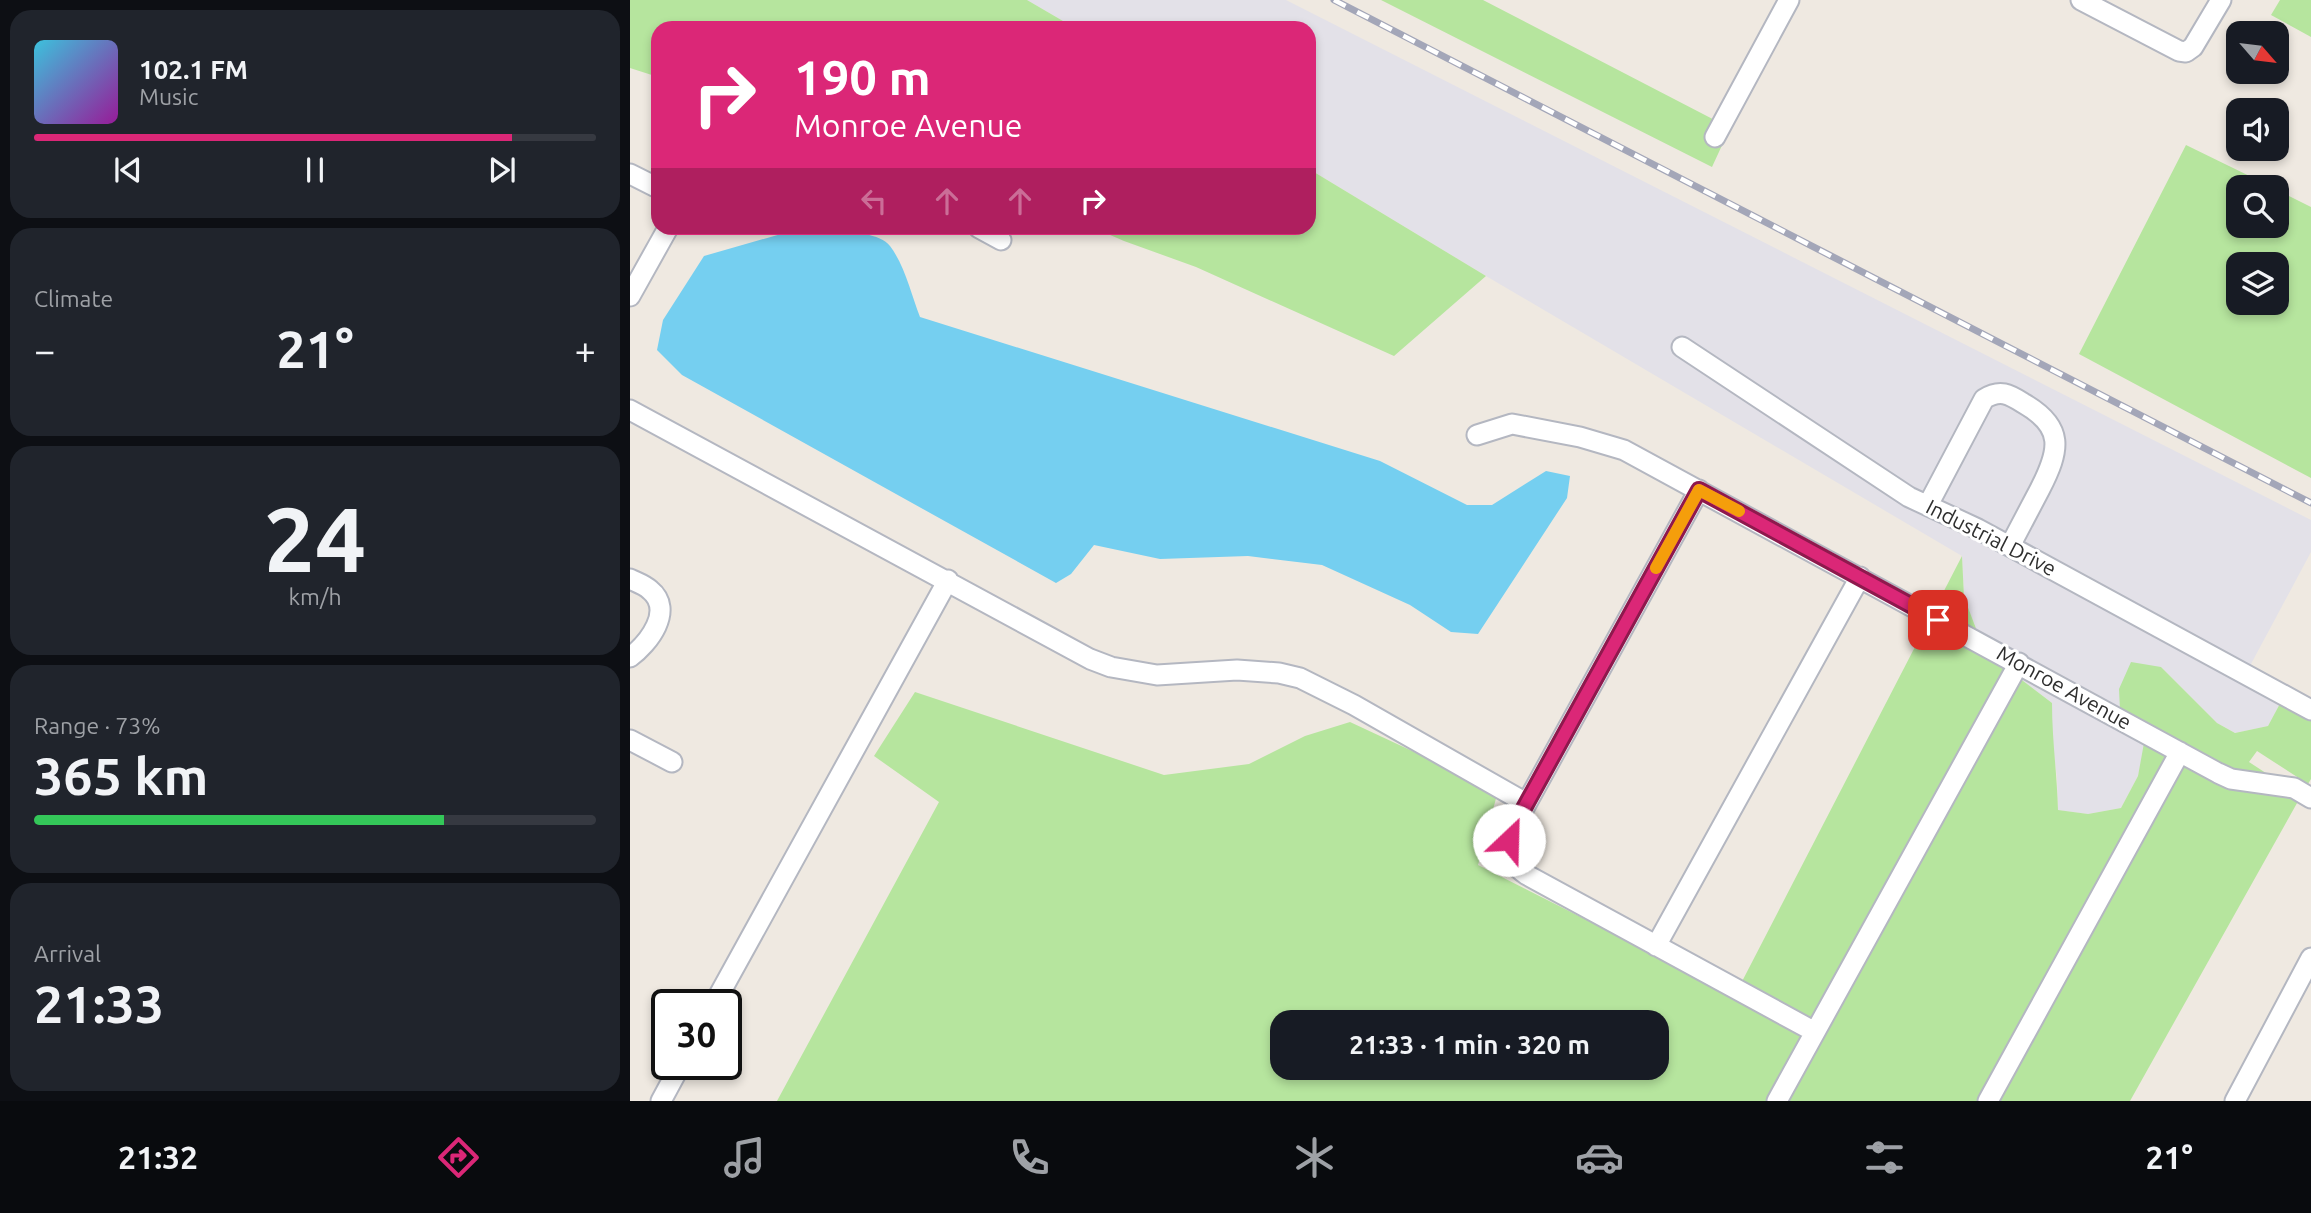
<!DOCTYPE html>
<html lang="en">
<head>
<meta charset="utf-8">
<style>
	:root { --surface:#171b24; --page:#20242c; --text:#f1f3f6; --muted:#9ea1a6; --line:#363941; --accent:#db2777 }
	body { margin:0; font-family:Ubuntu,sans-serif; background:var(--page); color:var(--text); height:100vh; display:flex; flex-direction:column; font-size:26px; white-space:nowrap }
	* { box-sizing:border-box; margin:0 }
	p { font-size:23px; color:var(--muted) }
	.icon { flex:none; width:38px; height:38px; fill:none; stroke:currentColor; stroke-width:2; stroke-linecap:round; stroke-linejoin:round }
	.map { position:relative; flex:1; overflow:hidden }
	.sheet { display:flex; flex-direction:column; gap:10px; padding:10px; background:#0d0f14; width:630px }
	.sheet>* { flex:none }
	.guide { position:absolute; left:21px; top:21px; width:665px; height:214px; border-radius:21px; box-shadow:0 4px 10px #0003; background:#db2777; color:#fff; overflow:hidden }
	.needle { width:46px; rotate:118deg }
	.fabs { position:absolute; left:1596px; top:21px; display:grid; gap:14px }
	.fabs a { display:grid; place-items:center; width:63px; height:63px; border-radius:14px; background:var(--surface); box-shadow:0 4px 10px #0003; font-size:35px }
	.speed { position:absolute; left:21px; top:989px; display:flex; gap:14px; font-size:35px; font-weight:700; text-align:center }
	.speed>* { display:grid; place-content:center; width:91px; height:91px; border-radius:50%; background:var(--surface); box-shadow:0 4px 10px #0003; line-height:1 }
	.speed .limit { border:4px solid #111; border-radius:10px; background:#fff; color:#111 }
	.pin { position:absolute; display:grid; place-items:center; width:60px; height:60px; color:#fff; margin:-30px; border-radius:14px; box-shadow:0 4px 10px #0006 }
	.me { position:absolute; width:77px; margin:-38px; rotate:24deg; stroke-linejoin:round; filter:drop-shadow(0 0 5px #0008) }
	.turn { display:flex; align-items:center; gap:24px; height:147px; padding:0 28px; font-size:32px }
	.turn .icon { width:91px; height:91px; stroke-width:2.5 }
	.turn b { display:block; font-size:49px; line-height:60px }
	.lanes { display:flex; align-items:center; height:66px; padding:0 28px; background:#0003; justify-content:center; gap:35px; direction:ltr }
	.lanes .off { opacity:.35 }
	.big { font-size:52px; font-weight:700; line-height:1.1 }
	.sheet .card { flex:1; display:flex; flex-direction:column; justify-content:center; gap:10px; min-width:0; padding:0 24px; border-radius:21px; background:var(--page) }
	.sheet .dial { align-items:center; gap:0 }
	.dial b { font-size:91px; line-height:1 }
	.song { display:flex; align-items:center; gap:21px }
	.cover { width:84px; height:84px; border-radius:10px; background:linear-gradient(135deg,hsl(190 70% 55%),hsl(300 70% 35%)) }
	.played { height:7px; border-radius:4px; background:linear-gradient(90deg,var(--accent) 85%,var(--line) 85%) }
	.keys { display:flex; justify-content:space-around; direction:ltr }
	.heat { display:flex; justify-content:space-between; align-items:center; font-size:38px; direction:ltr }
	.charge { height:10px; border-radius:5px; background:linear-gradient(90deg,#34c759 73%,var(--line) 0) }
	.trip { position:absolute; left:640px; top:1010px; width:399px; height:70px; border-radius:21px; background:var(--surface); box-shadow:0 4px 10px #0003; font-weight:700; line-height:70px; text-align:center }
	.dock { display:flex; height:112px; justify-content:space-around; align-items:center; background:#090b0e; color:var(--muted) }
	.dock .icon { width:49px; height:49px }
	.dock .active { color:var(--accent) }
	.dock b { font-size:32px; color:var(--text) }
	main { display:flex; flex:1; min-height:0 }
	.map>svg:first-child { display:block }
	.industrial { fill:#e3e1e8 }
	.green { fill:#b6e59e; fill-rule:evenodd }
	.water { fill:#75cff0 }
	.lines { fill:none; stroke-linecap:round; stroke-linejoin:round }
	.minor-casing { stroke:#b4b7c1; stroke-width:23 }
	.minor { stroke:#fff; stroke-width:19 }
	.rail-casing { stroke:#a3a6b8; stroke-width:7 }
	.rail { stroke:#fff; stroke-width:4.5; stroke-dasharray:13; stroke-linecap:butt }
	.route-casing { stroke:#8e194d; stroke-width:18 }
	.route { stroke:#db2777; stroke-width:12 }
	.slow { stroke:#f59e0b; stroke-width:12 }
	.labels { text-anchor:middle; stroke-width:6; stroke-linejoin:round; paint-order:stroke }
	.street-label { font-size:21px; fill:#2e2e2e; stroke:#fff }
</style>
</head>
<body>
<main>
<section class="sheet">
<div class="card">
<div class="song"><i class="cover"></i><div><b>102.1 FM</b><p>Music</p></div></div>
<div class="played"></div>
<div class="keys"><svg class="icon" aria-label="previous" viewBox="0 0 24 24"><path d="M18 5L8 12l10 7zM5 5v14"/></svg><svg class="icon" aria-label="pause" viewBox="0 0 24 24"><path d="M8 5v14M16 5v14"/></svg><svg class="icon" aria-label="next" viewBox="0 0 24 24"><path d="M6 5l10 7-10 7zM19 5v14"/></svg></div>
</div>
<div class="card"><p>Climate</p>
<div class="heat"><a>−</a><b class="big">21°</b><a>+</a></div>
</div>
<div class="card dial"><b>24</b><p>km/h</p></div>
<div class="card"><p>Range · 73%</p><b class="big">365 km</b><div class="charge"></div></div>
<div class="card"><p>Arrival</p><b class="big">21:33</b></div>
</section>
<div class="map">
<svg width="1681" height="1101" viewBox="0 0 1681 1101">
	<rect width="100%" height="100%" fill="#efe9e1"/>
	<path class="industrial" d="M397,0H656L1681,520V552L1614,677L1653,698L1638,726L1605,733L1587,723L1531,667L1508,776L1491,808L1458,814L1428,810L1427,777L1422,738V703L1355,652L1334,597L1332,556L856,276L679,169V28H445Z"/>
	<path class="green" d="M0,0H397L445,28H28V77L0,68Z
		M751,0H853L1100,128L1082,167Z
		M1650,0H1681V37L1641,15Z
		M1556,145L1642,187H1608V226H1647V190L1681,207V478L1449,354ZM1608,264H1647V303H1608Z
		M679,169L856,276L764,356L566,267L494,241L464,228H679Z
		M1332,556L1334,597L1355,652L1422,703C1422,739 1427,774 1428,810L1458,814L1491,808L1508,776L1514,743L1491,731L1489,689L1501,662L1531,667L1587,723L1605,733L1638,726L1653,698L1681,715V779L1678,784L1627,751L1619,762L1671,796L1500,1101H147L309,802L244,756L285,692L534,775L619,764L675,736L720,722L868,791L848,865L1105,995ZM653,1022H1027V1068H653Z"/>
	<path class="water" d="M158,232C182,232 245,226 260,246C275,266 281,294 290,317L750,461L837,505H862L916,471L940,476L937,498L848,634L821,632L780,605L692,565L618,556L530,559L464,545L441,574L426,583L52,375L27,350L33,320L74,256Z"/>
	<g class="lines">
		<defs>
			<path id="minor" d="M1451,0L1549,51L1556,52L1563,47L1591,0
				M1085,137L1159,0
				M0,174L28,188
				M349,228L371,240
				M0,296L38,228
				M1052,347L1279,497L1348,529L1681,710
				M0,410L460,659L481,667L527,675L607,670L649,673L670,678L724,705L896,803
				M847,435L882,424L950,437L994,450L1588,773L1601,779L1664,788L1681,798
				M1069,490L888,819C876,843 873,859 897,875L1185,1032
				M1298,505L1354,399C1370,389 1379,394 1393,403C1435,427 1430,450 1410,489C1400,508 1390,527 1380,546
				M0,579C6,582 15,585 20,590C45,610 18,644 0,657
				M0,740L42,762
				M1026,946L1230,577
				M84,1004L318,580
				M31,1101L51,1064
				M1147,1101L1389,663
				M1358,1101L1550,752
				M1605,1101L1681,958"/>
		</defs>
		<use href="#minor" class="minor-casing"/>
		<use href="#minor" class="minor"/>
		<defs>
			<path id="rail" d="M704,0L1681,503"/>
		</defs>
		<use href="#rail" class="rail-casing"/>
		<use href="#rail" class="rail"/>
	</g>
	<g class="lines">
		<defs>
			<path id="route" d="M879,840L888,819L1069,490L1308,620"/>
		</defs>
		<use href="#route" class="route-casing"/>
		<use href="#route" class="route"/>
		<path class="slow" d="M1026,568L1069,490L1109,511"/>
	</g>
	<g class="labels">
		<g class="street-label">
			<text transform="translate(1361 538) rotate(27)" y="7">Industrial Drive</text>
			<text transform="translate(1434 688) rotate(29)" y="7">Monroe Avenue</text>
		</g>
	</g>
</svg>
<div class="fabs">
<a><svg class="needle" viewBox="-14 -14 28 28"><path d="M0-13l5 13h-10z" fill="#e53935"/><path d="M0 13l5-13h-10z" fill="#9ea1a6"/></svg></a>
<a><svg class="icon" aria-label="sound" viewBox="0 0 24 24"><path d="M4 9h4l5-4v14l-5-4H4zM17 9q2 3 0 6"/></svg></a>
<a><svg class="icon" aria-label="search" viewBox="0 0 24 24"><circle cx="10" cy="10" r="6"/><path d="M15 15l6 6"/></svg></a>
<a><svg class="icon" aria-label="layers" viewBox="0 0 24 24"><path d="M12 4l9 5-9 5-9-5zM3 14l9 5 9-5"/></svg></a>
</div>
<div class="speed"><div class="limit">30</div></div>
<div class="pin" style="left:1308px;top:620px;background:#d93025"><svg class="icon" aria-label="arrive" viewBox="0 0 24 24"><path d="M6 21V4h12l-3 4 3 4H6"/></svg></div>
<svg class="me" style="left:879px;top:840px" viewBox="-20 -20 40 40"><circle r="19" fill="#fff"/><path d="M0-13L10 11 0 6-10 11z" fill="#db2777"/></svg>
<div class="trip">21:33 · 1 min · 320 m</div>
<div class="guide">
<div class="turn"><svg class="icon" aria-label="right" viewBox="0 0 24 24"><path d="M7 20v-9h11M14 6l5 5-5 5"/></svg><div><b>190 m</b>Monroe Avenue</div></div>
<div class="lanes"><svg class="icon off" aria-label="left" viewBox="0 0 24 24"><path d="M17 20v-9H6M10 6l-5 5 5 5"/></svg><svg class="icon off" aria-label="ahead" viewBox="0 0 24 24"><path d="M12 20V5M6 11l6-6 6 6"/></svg><svg class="icon off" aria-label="ahead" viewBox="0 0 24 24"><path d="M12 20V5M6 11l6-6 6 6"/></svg><svg class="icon" aria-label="right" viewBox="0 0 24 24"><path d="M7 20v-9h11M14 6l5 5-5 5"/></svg></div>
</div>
</div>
</main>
<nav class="dock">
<b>21:32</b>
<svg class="icon active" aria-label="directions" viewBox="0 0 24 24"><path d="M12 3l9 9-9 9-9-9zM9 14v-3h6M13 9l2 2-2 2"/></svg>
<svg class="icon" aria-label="music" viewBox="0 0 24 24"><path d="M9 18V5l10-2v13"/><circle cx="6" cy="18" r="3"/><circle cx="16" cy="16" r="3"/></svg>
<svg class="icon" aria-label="phone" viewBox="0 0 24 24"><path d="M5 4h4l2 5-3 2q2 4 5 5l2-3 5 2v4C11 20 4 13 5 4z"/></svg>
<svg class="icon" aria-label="climate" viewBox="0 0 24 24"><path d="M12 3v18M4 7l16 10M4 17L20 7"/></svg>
<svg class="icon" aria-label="car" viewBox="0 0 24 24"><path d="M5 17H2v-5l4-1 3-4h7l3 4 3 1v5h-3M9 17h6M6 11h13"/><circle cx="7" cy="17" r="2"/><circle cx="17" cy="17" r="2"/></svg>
<svg class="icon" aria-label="filters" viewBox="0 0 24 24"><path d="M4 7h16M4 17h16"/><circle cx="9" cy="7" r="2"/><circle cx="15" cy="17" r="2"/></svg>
<b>21°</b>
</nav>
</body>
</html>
